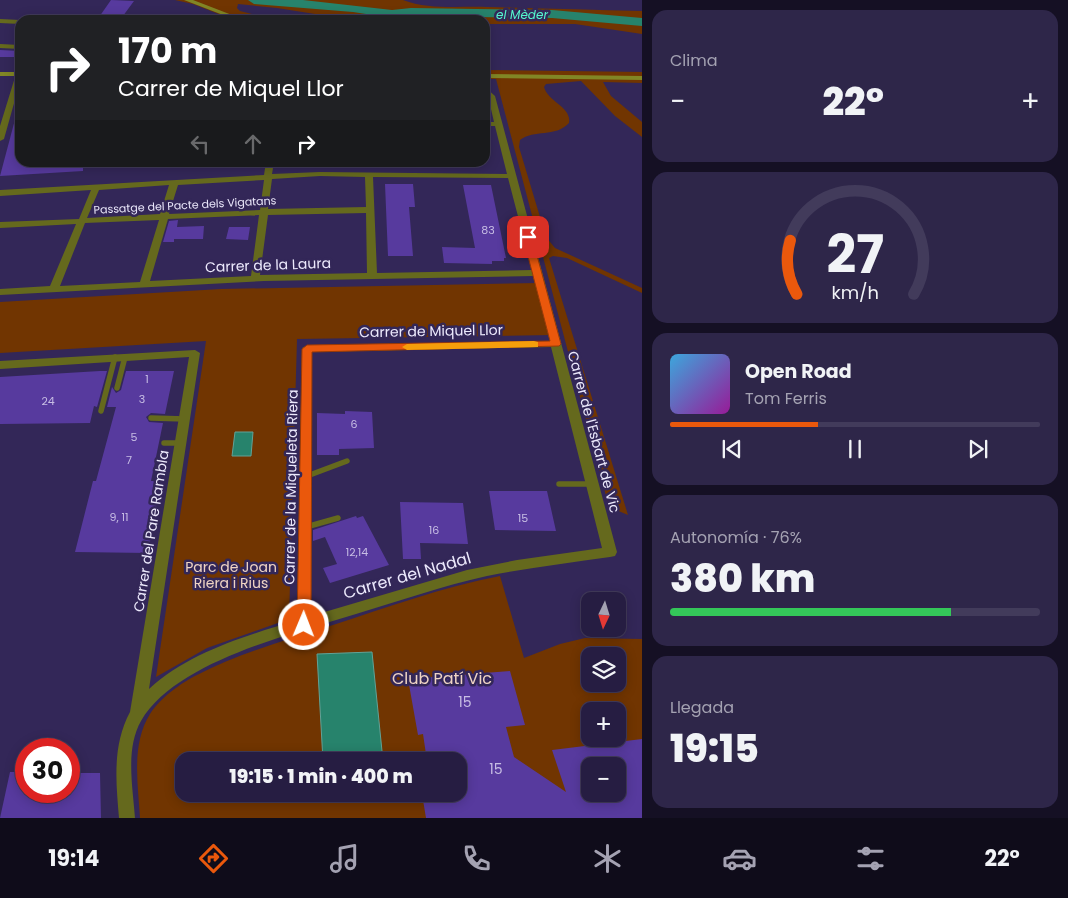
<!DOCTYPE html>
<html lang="es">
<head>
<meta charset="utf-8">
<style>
	:root { --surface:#261d42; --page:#2e2649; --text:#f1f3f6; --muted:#a4a2b2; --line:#423b5b; --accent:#ea580c }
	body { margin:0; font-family:Poppins,sans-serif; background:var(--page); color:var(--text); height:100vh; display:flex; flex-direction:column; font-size:19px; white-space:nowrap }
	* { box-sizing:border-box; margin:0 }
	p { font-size:16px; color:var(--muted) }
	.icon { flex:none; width:28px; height:28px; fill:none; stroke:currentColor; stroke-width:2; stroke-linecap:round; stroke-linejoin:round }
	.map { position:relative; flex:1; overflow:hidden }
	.sheet { display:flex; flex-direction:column; gap:10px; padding:10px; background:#151024; width:426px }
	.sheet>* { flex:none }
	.top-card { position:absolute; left:15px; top:15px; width:475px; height:152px; border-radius:15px; box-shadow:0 2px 12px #0003,0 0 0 1px var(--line); background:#202124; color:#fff; overflow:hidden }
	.needle { width:32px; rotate:184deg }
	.controls { position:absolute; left:581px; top:592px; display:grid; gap:10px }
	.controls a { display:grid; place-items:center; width:45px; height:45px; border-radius:10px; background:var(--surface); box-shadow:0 2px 12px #0003,0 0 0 1px var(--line); font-size:25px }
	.speed { position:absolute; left:15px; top:738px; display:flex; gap:10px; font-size:25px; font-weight:700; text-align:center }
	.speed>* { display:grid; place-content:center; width:65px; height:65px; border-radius:50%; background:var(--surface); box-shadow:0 2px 12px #0003,0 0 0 1px var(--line); line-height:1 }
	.speed .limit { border:8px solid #d22; background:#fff; color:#111 }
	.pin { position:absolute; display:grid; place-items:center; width:42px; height:42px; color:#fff; margin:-21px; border-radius:10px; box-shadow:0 2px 8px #0006 }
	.me { position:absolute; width:55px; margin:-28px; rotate:1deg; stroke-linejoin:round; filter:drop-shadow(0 0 4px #0008) }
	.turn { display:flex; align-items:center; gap:18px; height:105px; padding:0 20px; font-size:22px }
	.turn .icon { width:65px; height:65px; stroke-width:2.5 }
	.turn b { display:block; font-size:35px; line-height:42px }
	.lanes { display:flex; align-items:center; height:48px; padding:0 20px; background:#0003; justify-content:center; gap:25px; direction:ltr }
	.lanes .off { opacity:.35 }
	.big { font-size:38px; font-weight:800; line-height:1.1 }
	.sheet .widget { flex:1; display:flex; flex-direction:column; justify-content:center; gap:8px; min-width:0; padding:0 18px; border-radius:15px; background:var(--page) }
	.sheet .dial { align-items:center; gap:0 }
	.dial svg { height:130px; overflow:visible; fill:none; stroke:var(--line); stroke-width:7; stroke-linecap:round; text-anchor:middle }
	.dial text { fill:var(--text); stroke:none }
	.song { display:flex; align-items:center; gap:15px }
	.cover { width:60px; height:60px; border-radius:8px; background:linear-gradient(135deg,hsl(200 70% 55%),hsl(300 70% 35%)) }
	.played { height:5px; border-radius:2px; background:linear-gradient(90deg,var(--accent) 40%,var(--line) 40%) }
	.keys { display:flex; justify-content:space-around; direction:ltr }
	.heat { display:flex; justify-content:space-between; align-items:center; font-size:28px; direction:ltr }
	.charge { height:8px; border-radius:4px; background:linear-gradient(90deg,#34c759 76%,var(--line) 0) }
	.trip { position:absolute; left:175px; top:752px; width:292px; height:50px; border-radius:15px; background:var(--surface); box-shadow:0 2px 12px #0003,0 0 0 1px var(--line); font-weight:800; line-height:50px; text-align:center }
	.dock { display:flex; height:80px; justify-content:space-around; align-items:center; background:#0f0c1a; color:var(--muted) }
	.dock .icon { width:35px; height:35px }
	.dock .current { color:var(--accent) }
	.dock b { font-size:22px; color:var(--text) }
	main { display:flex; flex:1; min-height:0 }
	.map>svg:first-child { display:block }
	.green { fill:#713501; fill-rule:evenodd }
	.water { fill:#27836c; stroke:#62a297 }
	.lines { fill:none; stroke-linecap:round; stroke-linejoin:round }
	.river { fill:#27836c; fill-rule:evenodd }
	.building { fill:#573a9e; fill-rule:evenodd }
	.lane { stroke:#65691d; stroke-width:5.5 }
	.street { fill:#65691d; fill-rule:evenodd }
	.secondary { fill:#818625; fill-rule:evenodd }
	.route { fill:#ea580c; stroke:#983908 }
	.slow { fill:#f59e0b }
	.labels { text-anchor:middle; stroke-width:5; stroke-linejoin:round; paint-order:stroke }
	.far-street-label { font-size:11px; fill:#ece9fc; stroke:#332758 }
	.number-label { font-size:11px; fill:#c7bde4 }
	.far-water-label { font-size:12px; font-style:italic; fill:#54f8ce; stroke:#332758 }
	.street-label { font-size:14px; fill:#ece9fc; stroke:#332758 }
	.park-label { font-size:14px; fill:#efd4c4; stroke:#332758 }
	.near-number-label { font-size:14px; fill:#c7bde4 }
	.near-street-label { font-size:16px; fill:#ece9fc; stroke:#332758 }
	.near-park-label { font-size:16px; fill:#efd4c4; stroke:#332758 }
</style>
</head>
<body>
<main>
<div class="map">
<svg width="642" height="818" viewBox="0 0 642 818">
	<rect width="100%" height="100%" fill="#332758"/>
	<path class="green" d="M175,0H403C429,10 460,6 487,7C539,8 590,10 642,11V34L575,24H485V20H353L277,8L238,4L237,8L240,11L275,20H234L193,4Z
		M485,70L642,72V83L603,82L611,96L642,122V137L615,116L581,81L546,84L544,87C548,102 572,107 569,123C555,138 534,129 520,140L519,147L546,237L555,248L642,288V293L567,258L553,256L549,258L628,515L609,507L496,79H485Z
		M540,283L553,335L297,339L289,619L207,648L156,677L206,341L0,353V302L221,289Z
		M500,576L524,658L560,644L585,638L642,639V818H140C138,784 131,744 150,714C160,698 181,683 197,675C239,653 287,640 333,625C388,607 443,587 500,576ZM590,656H618V684H590ZM590,711H618V739H590ZM184,761H459V794H184ZM590,766H618V794H590Z"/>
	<path class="water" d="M235,432H253L251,456H232Z
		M372,652L383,761H323L317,654Z"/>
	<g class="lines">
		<path class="river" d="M248,0H303L392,10L411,8L552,10L642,18V26L552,18L411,16L392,18L353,12L254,4Z"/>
	</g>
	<path class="building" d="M111,0L134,1L120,20H97Z
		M0,50L20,51V57H0Z
		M17,112H20V162H83V171L0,176Z
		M385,184H413L415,207H409L413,256H388Z
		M463,185H491L506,258H504V261H492V264L444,263L442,247L475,248Z
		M178,220L177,227L204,226L203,239H174V242H163L169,221Z
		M229,227H250L248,240L226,239Z
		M100,371H107L97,407L94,406L90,423L0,424V377Z
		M116,371L112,387L116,393L121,390L126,371H174L165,414L151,413L146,417L149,422L163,423L151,481H161L148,553L75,552L93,481H96L116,407H107Z
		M345,411L372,412L374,448L339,449V455H317V413L345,414Z
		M489,491H547L556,531L495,530Z
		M400,502L463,503L468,544L420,543L421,559H403Z
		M356,516L357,518L363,516L389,565L330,583L323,568L337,564L325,537L313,541V530Z
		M510,671L525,725L506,727L514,757L566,792L552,750L642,739V818H426L422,794H459V761H427L423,734L418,735L408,679ZM590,766H618V794H590Z
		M10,772H26V791H69V773H100L101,818H0Z"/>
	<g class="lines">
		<path class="lane" d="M117,388L125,357
			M101,411L115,357
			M151,418L185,419
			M164,443H180
			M307,476L347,461
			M559,484H592
			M306,527L338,518"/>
		<path class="street" d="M0,19L20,20V24L0,23Z
			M0,44L20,45V49L0,48Z
			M19,72L20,82L4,139L0,141V126L16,74Z
			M485,87L495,96L617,552L615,556L610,557C569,563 527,568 487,576C442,586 399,601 356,614C293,634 176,661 141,721C125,749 133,788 135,818H119C116,782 112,746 130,712L189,357L0,369V361L195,350L200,353L149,689C189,652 246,636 297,620L302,349L303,347L550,341L533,276L264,281L0,295V289L50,286L76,224L0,228V222L79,219L91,190L0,196V190L264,175L266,162H274L272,174L320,172L507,174L495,126H485V122H494L488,96L485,93ZM320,176L365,177L366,207L268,209L272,179ZM373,177L508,178L532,270L377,273ZM264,180L260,210L169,214L178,185ZM169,185L160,214L87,218L99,190ZM366,213L367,273L260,275L268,215ZM259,215L251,276L150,281L168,219ZM159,220L140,282L60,286L85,223ZM551,347L602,548L517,560L467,570L311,616L312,352Z"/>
		<path class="secondary" d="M184,0H193L245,20H236Z
			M0,72H20V76H0Z
			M485,74L642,76V80L485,78Z"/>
	</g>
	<path class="route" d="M528,234L532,237L561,344L559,346L312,352L311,625L309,629L304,631L299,629L297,625L302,349L307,345L550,341L523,237Z"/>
	<path class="slow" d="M534,341L538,342V347L407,350L402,347L407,344Z"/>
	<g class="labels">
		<g class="far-street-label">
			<text transform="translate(185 205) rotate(-3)" y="4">Passatge del Pacte dels Vigatans</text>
		</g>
		<g class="number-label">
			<text x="488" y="234">83</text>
			<text x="147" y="383">1</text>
			<text x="142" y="403">3</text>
			<text x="48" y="405">24</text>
			<text x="354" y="428">6</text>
			<text x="134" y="441">5</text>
			<text x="129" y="464">7</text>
			<text x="119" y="521">9, 11</text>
			<text x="523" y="522">15</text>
			<text x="434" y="534">16</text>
			<text x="357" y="556">12,14</text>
		</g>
		<g class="far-water-label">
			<text x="522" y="19">el Mèder</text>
		</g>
		<g class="street-label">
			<text transform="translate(268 265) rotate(-2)" y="5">Carrer de la Laura</text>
			<text transform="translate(431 331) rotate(-1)" y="5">Carrer de Miquel Llor</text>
			<text transform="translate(594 432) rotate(75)" y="5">Carrer de l'Esbart de Vic</text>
			<text transform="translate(291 487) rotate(-89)" y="5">Carrer de la Miqueleta Riera</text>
			<text transform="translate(151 531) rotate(-81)" y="5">Carrer del Pare Rambla</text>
		</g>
		<g class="park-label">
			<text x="231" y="572">Parc de Joan<tspan x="231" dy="16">Riera i Rius</tspan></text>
		</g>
		<g class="near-number-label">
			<text x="465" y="707">15</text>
			<text x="496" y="774">15</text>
		</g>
		<g class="near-street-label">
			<text transform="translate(407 575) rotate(-16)" y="6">Carrer del Nadal</text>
		</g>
		<g class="near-park-label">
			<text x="442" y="684">Club Patí Vic</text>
		</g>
	</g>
</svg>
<div class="controls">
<a><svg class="needle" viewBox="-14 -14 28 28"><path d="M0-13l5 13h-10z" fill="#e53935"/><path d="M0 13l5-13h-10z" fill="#a4a2b2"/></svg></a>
<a><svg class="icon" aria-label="layers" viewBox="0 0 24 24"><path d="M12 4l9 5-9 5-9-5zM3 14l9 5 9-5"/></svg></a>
<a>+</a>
<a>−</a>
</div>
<div class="speed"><div class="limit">30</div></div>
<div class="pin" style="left:528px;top:237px;background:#d93025"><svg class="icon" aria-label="arrive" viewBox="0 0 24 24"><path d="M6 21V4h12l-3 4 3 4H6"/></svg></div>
<svg class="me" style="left:304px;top:625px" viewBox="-20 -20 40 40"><circle r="17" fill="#ea580c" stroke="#fff" stroke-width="3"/><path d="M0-11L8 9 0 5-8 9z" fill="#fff"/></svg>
<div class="trip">19:15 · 1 min · 400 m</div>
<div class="top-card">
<div class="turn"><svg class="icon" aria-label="right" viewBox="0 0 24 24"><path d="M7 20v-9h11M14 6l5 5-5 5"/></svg><div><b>170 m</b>Carrer de Miquel Llor</div></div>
<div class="lanes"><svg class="icon off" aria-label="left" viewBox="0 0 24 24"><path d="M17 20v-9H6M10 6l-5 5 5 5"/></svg><svg class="icon off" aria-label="ahead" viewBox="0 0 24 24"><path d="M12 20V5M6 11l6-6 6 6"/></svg><svg class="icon" aria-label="right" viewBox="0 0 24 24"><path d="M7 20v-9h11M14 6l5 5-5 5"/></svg></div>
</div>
</div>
<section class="sheet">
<div class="widget"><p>Clima</p>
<div class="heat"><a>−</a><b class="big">22°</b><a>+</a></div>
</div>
<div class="widget dial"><svg viewBox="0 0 100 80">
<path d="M14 69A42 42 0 1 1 86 69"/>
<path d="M14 69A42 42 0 0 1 10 36" stroke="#ea580c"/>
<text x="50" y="56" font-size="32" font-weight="700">27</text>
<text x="50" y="72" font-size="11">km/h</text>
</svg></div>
<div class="widget">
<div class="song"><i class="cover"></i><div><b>Open Road</b><p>Tom Ferris</p></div></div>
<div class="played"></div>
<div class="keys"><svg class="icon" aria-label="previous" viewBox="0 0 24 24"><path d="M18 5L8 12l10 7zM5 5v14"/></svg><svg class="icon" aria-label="pause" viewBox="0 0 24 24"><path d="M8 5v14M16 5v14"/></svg><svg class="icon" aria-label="next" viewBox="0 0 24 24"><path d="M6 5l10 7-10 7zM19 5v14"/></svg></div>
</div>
<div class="widget"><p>Autonomía · 76%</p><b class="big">380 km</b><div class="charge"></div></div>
<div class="widget"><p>Llegada</p><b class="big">19:15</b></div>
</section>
</main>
<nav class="dock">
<b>19:14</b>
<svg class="icon current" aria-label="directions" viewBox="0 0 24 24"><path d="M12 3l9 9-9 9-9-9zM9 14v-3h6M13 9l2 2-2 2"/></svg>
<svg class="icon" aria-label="music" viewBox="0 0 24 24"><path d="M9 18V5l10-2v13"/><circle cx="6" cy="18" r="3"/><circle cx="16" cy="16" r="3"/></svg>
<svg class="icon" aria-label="phone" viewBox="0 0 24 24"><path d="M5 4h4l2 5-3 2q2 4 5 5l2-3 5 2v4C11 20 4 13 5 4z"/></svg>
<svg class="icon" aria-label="climate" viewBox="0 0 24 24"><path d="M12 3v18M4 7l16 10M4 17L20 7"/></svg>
<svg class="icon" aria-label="car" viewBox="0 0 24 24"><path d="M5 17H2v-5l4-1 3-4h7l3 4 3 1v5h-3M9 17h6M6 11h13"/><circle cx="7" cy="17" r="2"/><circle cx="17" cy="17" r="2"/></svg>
<svg class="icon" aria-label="filters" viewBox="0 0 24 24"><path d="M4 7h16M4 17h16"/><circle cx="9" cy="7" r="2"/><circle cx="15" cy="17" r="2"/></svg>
<b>22°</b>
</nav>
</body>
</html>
